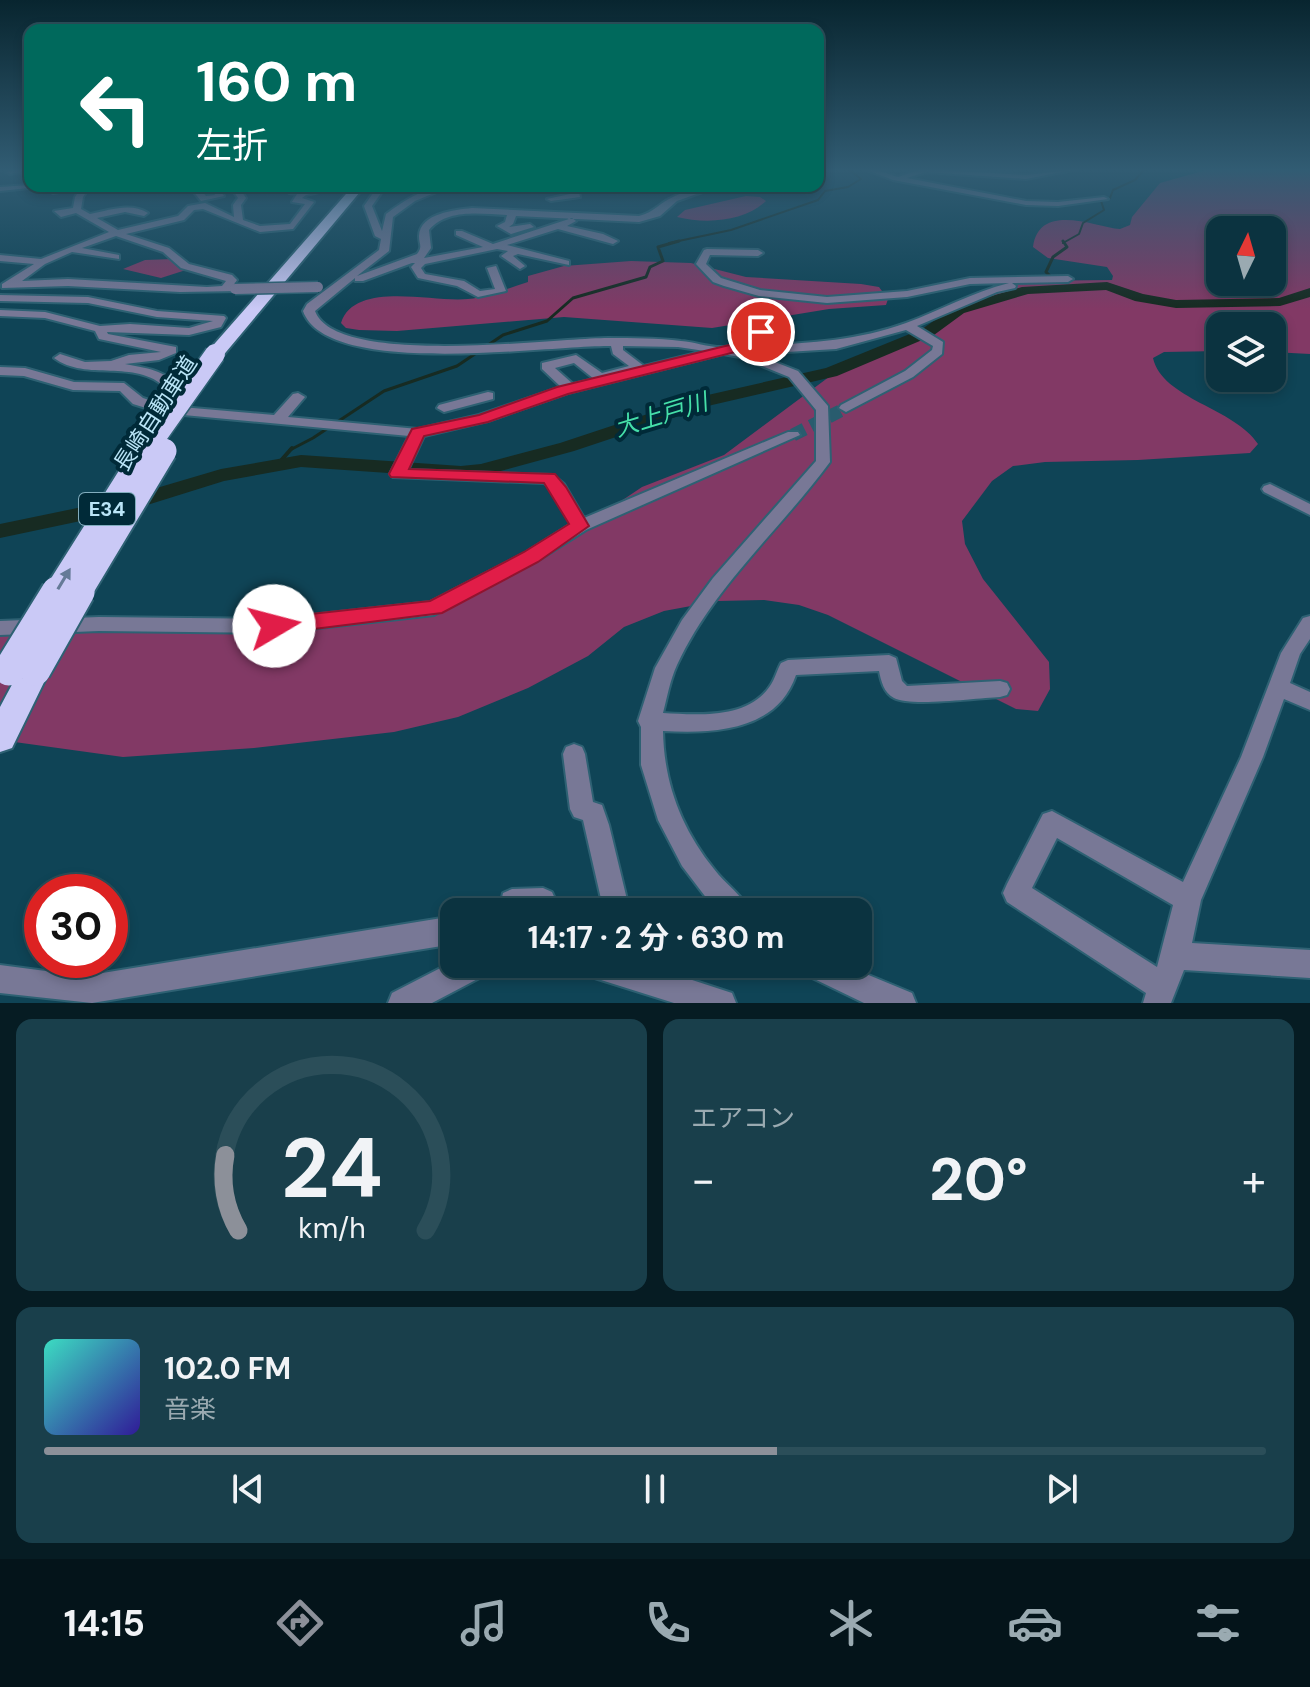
<!DOCTYPE html>
<html lang="ja">
<head>
<meta charset="utf-8">
<style>
	:root { --surface:#0b3340; --page:#193f4b; --text:#f1f3f6; --muted:#9aaab1; --line:#2b4e59; --accent:#8c9099 }
	body { margin:0; font-family:"DM Sans","Noto Sans JP",sans-serif; background:var(--page); color:var(--text); height:100vh; display:flex; flex-direction:column; font-size:30px; white-space:nowrap }
	* { box-sizing:border-box; margin:0 }
	p { font-size:26px; color:var(--muted) }
	.icon { flex:none; width:44px; height:44px; fill:none; stroke:currentColor; stroke-width:2; stroke-linecap:round; stroke-linejoin:round }
	.map { position:relative; height:1003px; overflow:hidden }
	.drawer { display:flex; flex-direction:column; gap:16px; padding:16px; background:#061c23; flex:1 }
	.drawer>* { flex:none }
	.top-card { position:absolute; left:24px; top:24px; width:800px; height:168px; border-radius:16px; box-shadow:0 4px 12px #0003,0 0 0 2px var(--line); background:#00695c; color:#fff; overflow:hidden }
	.needle { width:52px; rotate:5deg }
	.tools { position:absolute; left:1206px; top:216px; display:grid; gap:16px }
	.tools a { display:grid; place-items:center; width:80px; height:80px; border-radius:16px; background:var(--surface); box-shadow:0 4px 12px #0003,0 0 0 2px var(--line); font-size:40px }
	.speed { position:absolute; left:24px; top:874px; display:flex; gap:16px; font-size:40px; font-weight:700; text-align:center }
	.speed>* { display:grid; place-content:center; width:104px; height:104px; border-radius:50%; background:var(--surface); box-shadow:0 4px 12px #0003,0 0 0 2px var(--line); line-height:1 }
	.speed .limit { border:12px solid #d22; background:#fff; color:#111 }
	.pin { position:absolute; display:grid; place-items:center; width:68px; height:68px; color:#fff; margin:-34px; border:4px solid #fff; border-radius:50%; box-shadow:0 2px 8px #0007 }
	.me { position:absolute; width:88px; margin:-44px; rotate:82deg; stroke-linejoin:round; filter:drop-shadow(0 0 6px #0008) }
	.turn { display:flex; align-items:center; gap:28px; height:168px; padding:0 40px; font-size:36px }
	.turn .icon { width:104px; height:104px; stroke-width:2.5 }
	.turn b { display:block; font-size:56px; line-height:68px }
	.big { font-size:60px; font-weight:700; line-height:1.1 }
	.drawer .card { flex:1; display:flex; flex-direction:column; justify-content:center; gap:12px; min-width:0; padding:0 28px; border-radius:16px; background:var(--page) }
	.drawer .dial { align-items:center; gap:0 }
	.dial svg { height:208px; overflow:visible; fill:none; stroke:var(--line); stroke-width:7; stroke-linecap:round; text-anchor:middle }
	.dial text { fill:var(--text); stroke:none }
	.song { display:flex; align-items:center; gap:24px }
	.cover { width:96px; height:96px; border-radius:12px; background:linear-gradient(135deg,hsl(170 70% 55%),hsl(250 70% 35%)) }
	.played { height:8px; border-radius:4px; background:linear-gradient(90deg,var(--accent) 60%,var(--line) 60%) }
	.keys { display:flex; justify-content:space-around; direction:ltr }
	.heat { display:flex; justify-content:space-between; align-items:center; font-size:44px; direction:ltr }
	.drawer .tiles { flex:1; display:grid; gap:16px; grid-template-columns:1fr 1fr }
	.card:last-child { grid-column:span 2 }
	.trip { position:absolute; left:440px; top:898px; width:432px; height:80px; border-radius:16px; background:var(--surface); box-shadow:0 4px 12px #0003,0 0 0 2px var(--line); font-weight:700; line-height:80px; text-align:center }
	.tab-bar { display:flex; height:128px; justify-content:space-around; align-items:center; background:#04141a; color:var(--muted) }
	.tab-bar .icon { width:56px; height:56px }
	.tab-bar .on { color:var(--accent) }
	.tab-bar b { font-size:36px; color:var(--text) }
	.map>svg:first-child { display:block }
	.green { fill:#823965; fill-rule:evenodd }
	.lines { fill:none; stroke-linecap:round; stroke-linejoin:round }
	.stream-far2 { stroke:#172b22; stroke-width:2 }
	.stream-far1 { stroke:#172b22; stroke-width:3 }
	.stream { stroke:#172b22; stroke-width:4 }
	.river { fill:#172b22; fill-rule:evenodd }
	.minor-tunnel { stroke:#295c6e; stroke-width:13; stroke-dasharray:13 7; stroke-linecap:butt }
	.minor-casing { stroke:#2e6173; stroke-width:4 }
	.highway-casing { stroke:#2e6173; stroke-width:4 }
	.minor { fill:#787896; fill-rule:evenodd }
	.highway { fill:#cac9f6; fill-rule:evenodd }
	.minor-bridge-casing { stroke:#2e6173; stroke-width:13; stroke-linecap:butt }
	.highway-bridge-far2-casing { stroke:#2e6173; stroke-width:23; stroke-linecap:butt }
	.highway-bridge-far1-casing { stroke:#2e6173; stroke-width:29; stroke-linecap:butt }
	.highway-bridge-casing { stroke:#2e6173; stroke-width:35; stroke-linecap:butt }
	.minor-bridge { stroke:#787896; stroke-width:10 }
	.highway-bridge-far2 { stroke:#cac9f6; stroke-width:20 }
	.highway-bridge-far1 { stroke:#cac9f6; stroke-width:25 }
	.highway-bridge { stroke:#cac9f6; stroke-width:31 }
	.oneway { fill:#657a97 }
	.route { fill:#e11d48; stroke:#92132f; stroke-width:2 }
	.labels { text-anchor:middle; stroke-width:8; stroke-linejoin:round; paint-order:stroke }
	.shield { fill:#002a38; stroke:#82adbe; stroke-width:2 }
	.shield-label { font-size:20px; font-weight:bold; fill:#bae5f7 }
	.street-label { font-size:22px; fill:#bae5f7; stroke:#002a38 }
	.water-label { font-size:24px; font-style:italic; fill:#45dfa9; stroke:#002a38 }
</style>
</head>
<body>
<div class="map">
<svg width="1310" height="1003" viewBox="0 0 1310 1003">
	<rect width="100%" height="100%" fill="#0f4456"/>
	<path class="green" d="M1210,169H1310V354L1272,352V326H1220V351L1164,352L1153,358C1162,399 1235,408 1258,444L1250,453L1138,460L1045,462L1013,466L992,481L962,521L965,544L983,579L1049,662L1050,689L1038,711L1016,709L828,615L799,605L764,600L718,601L664,611L624,627L588,656L528,688L458,717L394,732L254,748L123,757L0,740V634L159,629L365,612L438,600L526,565L642,487L724,455L841,368L944,318L974,294L1013,281L1112,280L1113,276L1107,267L1048,258L1033,247C1039,201 1096,227 1120,229L1130,225L1132,217L1160,183ZM1220,230H1272V282H1220Z
		M746,196L760,197L766,201C744,222 706,224 677,217L685,210Z
		M173,259L189,269L161,278L123,269L145,260Z
		M631,261L691,263L746,277L861,284L879,287L888,299L886,305L829,309L712,328L564,317L397,331L359,330L346,328L341,323C355,280 433,303 468,299C488,297 508,288 528,282V276L564,266Z"/>
	<g class="lines">
		<path class="stream-far2" d="M669,243L731,230L818,200L825,191L848,187L861,179L848,169
			M1063,243L1079,234L1083,223L1104,210L1101,201L1110,198L1113,190L1135,180L1145,169"/>
		<path class="stream-far1" d="M1052,278L1046,272L1053,257L1067,247L1063,241
			M290,450L313,438L384,391L457,366L503,335L547,321L573,298L646,277L650,267L663,261L658,247L679,241"/>
		<path class="stream" d="M277,465L292,448"/>
		<path class="river" d="M1107,282L1143,294L1176,300L1279,298L1310,288V297L1280,306L1176,308L1135,301L1106,290L1028,294L964,313L934,335L837,376L712,405L574,451L482,476L461,478L301,467L224,481L128,511L0,538V524L116,500L221,469L301,455L461,466L481,464L560,443L699,397L826,368L922,329L954,307L1022,287Z"/>
		<path class="minor-tunnel" d="M793,435L846,408"/>
		<defs>
			<path id="minor" d="M17,169H30V170L10,174L6,172Z
				M864,169H874L898,177L922,169L1026,175L1078,169L1026,179L926,172L907,178L1026,201L1058,202L1104,197L1108,199L1058,206L1026,205L893,180Z
				M30,185L48,186L0,191V187Z
				M53,186L79,189L53,193L49,191Z
				M82,186H90L83,197L81,209L90,214C110,210 131,202 148,213L144,216L125,212L97,218L118,230L178,216L188,206L205,203L234,217L233,205L238,198L230,186H238L246,198L241,205L243,220L260,226L290,224L305,204L292,202L297,194L289,193L286,186H294L295,189L345,186L306,195L302,198L314,202L293,229L260,232L203,209L194,210L184,220L126,234L169,248L189,264L232,275L237,280L233,286L239,287V291L180,292L68,286L2,288V284L34,264L0,261V255L41,259L109,232L76,213L61,217L54,211L73,208L75,197ZM116,236L163,252L181,268L226,281L222,286L207,287L68,279L22,281L45,264L72,252L119,259V255L82,248Z
				M189,186H197L206,196L215,195L209,186H217L224,196L201,201Z
				M378,186H386L372,206L382,231L386,214C405,200 426,186 451,186L415,201L393,217L389,251L357,276L417,254C423,246 419,245 419,236C420,213 455,210 472,208L639,216C655,212 659,203 673,197C687,190 704,186 719,186L677,201L660,216L639,222L516,216L513,224L509,227L530,224L534,227L511,234L497,226L505,222L507,215C482,214 447,208 429,230L431,248L424,258L483,247L456,235V231H462L493,244L572,218L576,221L567,226L603,234L618,241L613,244L558,229L507,245L569,261V265L518,254L513,256L525,266L520,269L501,256L508,251L497,249L425,264L421,268L425,274L464,281L480,291L495,289L487,268L496,266L506,291L478,297L457,286L418,278L411,267L415,263H412L363,281H355V278L315,311C336,368 554,338 608,338C632,338 658,338 681,341C695,342 710,348 724,347C735,346 748,341 759,338L756,331L758,329L784,324L790,327L788,329L769,333L772,340L770,343L755,346C807,343 857,341 906,323C941,310 973,292 1009,283L970,284L907,297L827,303L759,296L724,286L713,282L696,264L704,250L707,249L758,250L763,253L758,256L710,255L706,264L721,278L760,290L827,297L907,291L970,278L1068,276L1073,279L1068,282L1012,283L1016,286L1015,288L997,292L917,326L943,342L942,354L913,377L846,412L839,408L841,405L905,371L932,350L933,346L906,330L836,349L754,354L798,371L828,406L830,462C780,530 713,587 677,665C670,680 667,698 663,713C698,715 748,719 770,686C775,679 777,670 781,663L788,660L889,655L896,658L902,681L907,686L1000,681L1007,683L1010,689L1007,695L1000,697C978,698 910,707 894,698C884,693 881,681 879,671L796,675C777,731 714,734 663,731C664,783 681,828 714,869C725,884 743,895 750,912H717L682,866L658,820L641,765V727L638,721L655,668L682,620L713,578L816,461V410L789,377L740,357L723,354L568,393L488,421L424,436L408,470L553,475L564,484L584,518L788,432H798L800,435L586,530L537,561L434,615L274,633L99,631L0,635V621L99,617L274,619L430,602L525,553L571,524L552,489L544,483L393,477L390,474L409,436L162,413L133,404L120,391L73,390L24,376L0,375V367L25,368L74,382L124,383L143,398L158,403L166,388C135,358 86,382 54,358L60,354L85,362L111,361L129,355L161,352L99,339L95,331L45,318L0,316V310L45,312L100,326L130,324L189,328L213,321L157,317L88,303L0,301V295L88,297L157,311L224,316L226,318L221,327L189,335L107,332L108,334L176,347V353L159,360L125,364C146,368 165,370 180,388L170,406L274,415L293,394L298,393L305,397L288,417L418,429L479,415L561,387L542,369V363L576,355L602,373L629,366L613,354L611,346C550,345 327,379 303,311L307,304L379,250L381,239L375,236L364,206ZM623,346L678,347L705,351L644,366L623,350ZM574,363L594,379L573,384L555,368Z
				M572,186L582,188V192H579L580,197L551,201L547,199L570,194L568,191Z
				M488,392L493,393V399L444,412L437,408L439,405Z
				M1270,484L1310,504V515L1264,492L1262,489L1264,486Z
				M1310,616V639L1300,654L1290,683L1310,692V710L1284,699L1263,757L1201,900L1192,943L1310,950V978L1184,970L1171,1003H1143L1146,993L1007,902L1003,893L1007,884L1043,814L1052,811L1183,882L1241,757L1281,653L1303,618ZM1057,838L1173,905L1157,967L1032,888Z
				M574,744L582,747L585,754L593,802L602,805L609,825L630,912H604L583,820L574,817L570,809L563,754L566,747Z
				M543,888L552,892L556,901L552,910L499,912L503,893L512,889Z
				M454,916V944L92,1003L0,993V965L84,976Z
				M454,961V964H491L487,974L432,1003H388L392,993Z
				M578,964H639L654,968L657,964H689L683,977L732,993L736,1003H674L582,974Z
				M800,964H842L912,993L916,1003H864L804,974Z"/>
			<path id="highway" d="M353,186H365L221,358H209L206,354L209,350Z
				M35,658L46,662L50,670L12,748L0,752V707L24,662Z"/>
		</defs>
		<use href="#minor" class="minor-casing"/>
		<use href="#highway" class="highway-casing"/>
		<use href="#minor" class="minor"/>
		<use href="#highway" class="highway"/>
		<defs>
			<path id="minor-bridge" d="M235,289L318,287"/>
			<path id="highway-bridge-far2" d="M147,450L215,354"/>
			<path id="highway-bridge-far1" d="M56,594L148,448
				M78,594L164,451"/>
			<path id="highway-bridge" d="M9,670L57,592
				M35,670L79,592"/>
		</defs>
		<use href="#minor-bridge" class="minor-bridge-casing"/>
		<use href="#highway-bridge-far2" class="highway-bridge-far2-casing"/>
		<use href="#highway-bridge-far1" class="highway-bridge-far1-casing"/>
		<use href="#highway-bridge" class="highway-bridge-casing"/>
		<use href="#minor-bridge" class="minor-bridge"/>
		<use href="#highway-bridge-far2" class="highway-bridge-far2"/>
		<use href="#highway-bridge-far1" class="highway-bridge-far1"/>
		<use href="#highway-bridge" class="highway-bridge"/>
	</g>
	<defs><path id="oneway-solid" d="M-6-.8H1V-3.2L6.5 0L1 3.2V.8H-6Z" transform="scale(2)"/></defs>
	<use class="oneway" href="#oneway-solid" transform="translate(64 579) rotate(-59)"/>
	<linearGradient id="sky" x2="0" y2="1"><stop stop-color="#08252f"/><stop offset="0.55" stop-color="#315c73"/><stop offset="1" stop-color="#315c73" stop-opacity="0"/></linearGradient>
	<rect width="1310" height="309" fill="url(#sky)"/>
	<path class="route" d="M761,328L766,330L773,340L771,343L568,394L488,422L424,436L409,469L555,474L566,487L589,526L538,562L442,613L274,634L266,632L263,626L266,621L274,618L430,601L524,552L569,524L544,483L391,477L389,474L412,429L479,415L557,387L758,338L755,332Z"/>
	<g class="labels">
		<rect class="shield" x="79" y="493" width="56" height="32" rx="6"/>
		<g class="shield-label">
			<text x="107" y="516">E34</text>
		</g>
		<g class="street-label">
			<text transform="translate(155 413) rotate(-57)" y="8">長崎自動車道</text>
		</g>
		<g class="water-label">
			<text transform="translate(661 415) rotate(-17)" y="8">大上戸川</text>
		</g>
	</g>
</svg>
<div class="tools">
<a><svg class="needle" viewBox="-14 -14 28 28"><path d="M0-13l5 13h-10z" fill="#e53935"/><path d="M0 13l5-13h-10z" fill="#9aaab1"/></svg></a>
<a><svg class="icon" aria-label="layers" viewBox="0 0 24 24"><path d="M12 4l9 5-9 5-9-5zM3 14l9 5 9-5"/></svg></a>
</div>
<div class="speed"><div class="limit">30</div></div>
<div class="pin" style="left:761px;top:332px;background:#d93025"><svg class="icon" aria-label="arrive" viewBox="0 0 24 24"><path d="M6 21V4h12l-3 4 3 4H6"/></svg></div>
<svg class="me" style="left:274px;top:626px" viewBox="-20 -20 40 40"><circle r="19" fill="#fff"/><path d="M0-13L10 11 0 6-10 11z" fill="#e11d48"/></svg>
<div class="trip">14:17 · 2 分 · 630 m</div>
<div class="top-card">
<div class="turn"><svg class="icon" aria-label="left" viewBox="0 0 24 24"><path d="M17 20v-9H6M10 6l-5 5 5 5"/></svg><div><b>160 m</b>左折</div></div>
</div>
</div>
<section class="drawer">
<div class="tiles">
<div class="card dial"><svg viewBox="0 0 100 80">
<path d="M14 69A42 42 0 1 1 86 69"/>
<path d="M14 69A42 42 0 0 1 9 40" stroke="#8c9099"/>
<text x="50" y="56" font-size="32" font-weight="700">24</text>
<text x="50" y="72" font-size="11">km/h</text>
</svg></div>
<div class="card"><p>エアコン</p>
<div class="heat"><a>−</a><b class="big">20°</b><a>+</a></div>
</div>
<div class="card">
<div class="song"><i class="cover"></i><div><b>102.0 FM</b><p>音楽</p></div></div>
<div class="played"></div>
<div class="keys"><svg class="icon" aria-label="previous" viewBox="0 0 24 24"><path d="M18 5L8 12l10 7zM5 5v14"/></svg><svg class="icon" aria-label="pause" viewBox="0 0 24 24"><path d="M8 5v14M16 5v14"/></svg><svg class="icon" aria-label="next" viewBox="0 0 24 24"><path d="M6 5l10 7-10 7zM19 5v14"/></svg></div>
</div>
</div>
</section>
<nav class="tab-bar">
<b>14:15</b>
<svg class="icon on" aria-label="directions" viewBox="0 0 24 24"><path d="M12 3l9 9-9 9-9-9zM9 14v-3h6M13 9l2 2-2 2"/></svg>
<svg class="icon" aria-label="music" viewBox="0 0 24 24"><path d="M9 18V5l10-2v13"/><circle cx="6" cy="18" r="3"/><circle cx="16" cy="16" r="3"/></svg>
<svg class="icon" aria-label="phone" viewBox="0 0 24 24"><path d="M5 4h4l2 5-3 2q2 4 5 5l2-3 5 2v4C11 20 4 13 5 4z"/></svg>
<svg class="icon" aria-label="climate" viewBox="0 0 24 24"><path d="M12 3v18M4 7l16 10M4 17L20 7"/></svg>
<svg class="icon" aria-label="car" viewBox="0 0 24 24"><path d="M5 17H2v-5l4-1 3-4h7l3 4 3 1v5h-3M9 17h6M6 11h13"/><circle cx="7" cy="17" r="2"/><circle cx="17" cy="17" r="2"/></svg>
<svg class="icon" aria-label="filters" viewBox="0 0 24 24"><path d="M4 7h16M4 17h16"/><circle cx="9" cy="7" r="2"/><circle cx="15" cy="17" r="2"/></svg>
</nav>
</body>
</html>
